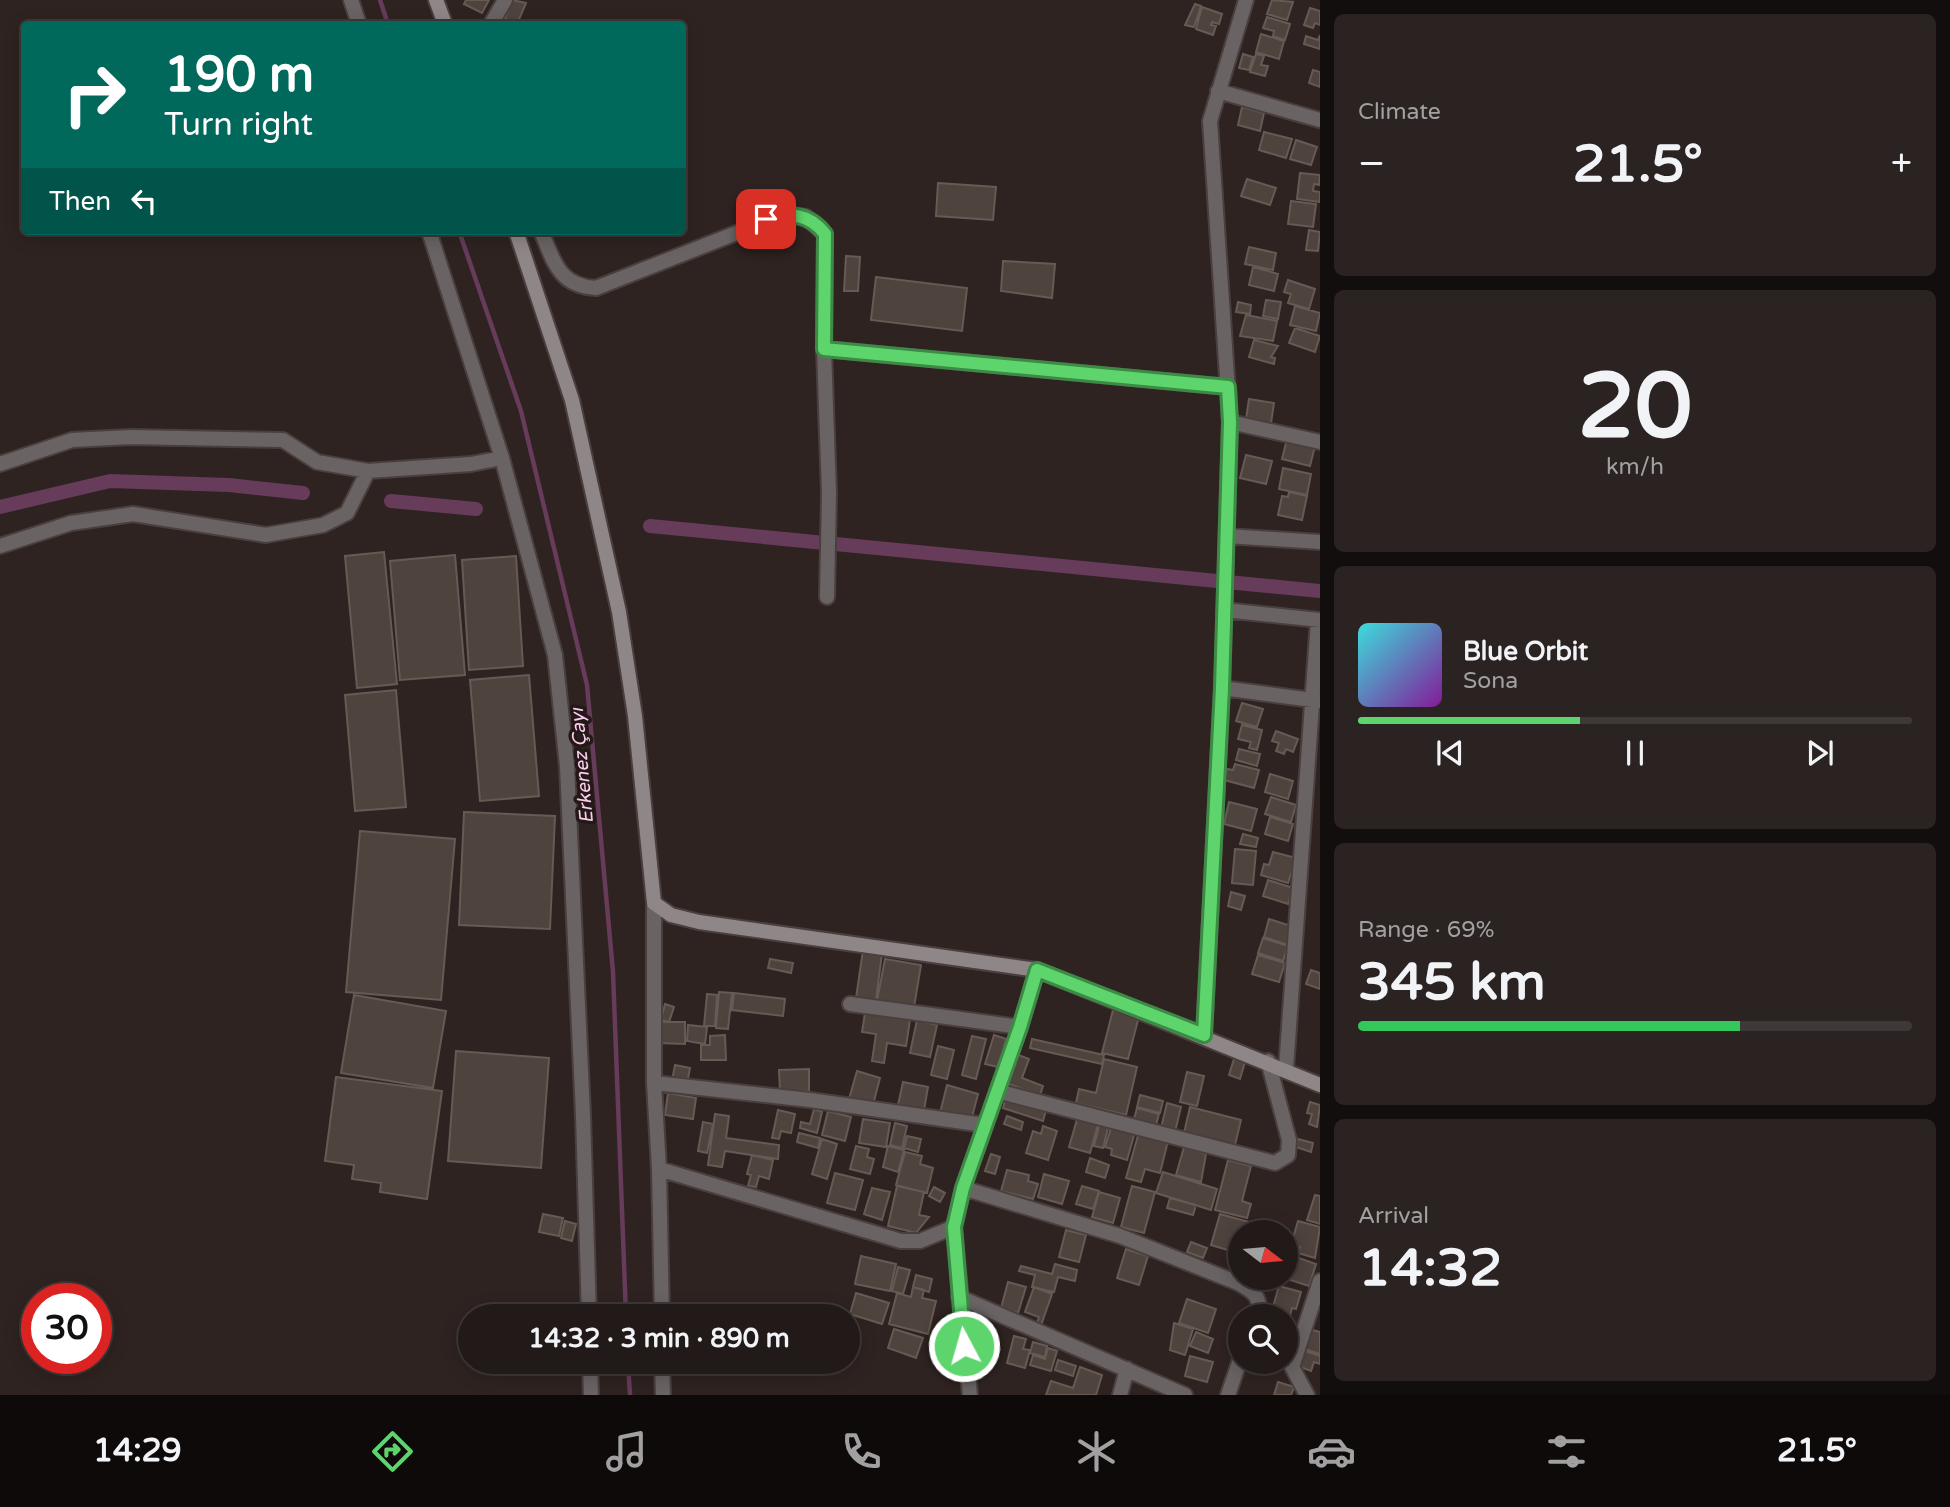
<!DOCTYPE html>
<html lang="en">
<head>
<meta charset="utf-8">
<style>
	:root { --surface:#221a19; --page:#2a2322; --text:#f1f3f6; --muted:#a2a1a2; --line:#3f3838; --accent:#5dd56c }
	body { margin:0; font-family:"Varela Round",sans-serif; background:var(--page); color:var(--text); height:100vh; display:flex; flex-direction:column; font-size:26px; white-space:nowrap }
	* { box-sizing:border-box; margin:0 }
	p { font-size:23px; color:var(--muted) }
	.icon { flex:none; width:38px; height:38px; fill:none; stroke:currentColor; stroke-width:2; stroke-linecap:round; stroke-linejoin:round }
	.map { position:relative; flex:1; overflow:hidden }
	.sheet { display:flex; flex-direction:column; gap:14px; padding:14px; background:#130e0e; width:630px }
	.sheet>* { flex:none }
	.hud { position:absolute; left:21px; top:21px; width:665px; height:214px; border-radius:7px; box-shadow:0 4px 18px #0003,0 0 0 2px var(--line); background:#00695c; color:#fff; overflow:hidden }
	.needle { width:46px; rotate:106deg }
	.tools { position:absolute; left:1228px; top:1220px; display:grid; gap:14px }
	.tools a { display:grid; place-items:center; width:70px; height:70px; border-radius:50%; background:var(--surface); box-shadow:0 4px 18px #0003,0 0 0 2px var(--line); font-size:35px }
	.speed { position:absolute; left:21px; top:1283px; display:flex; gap:14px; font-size:35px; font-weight:700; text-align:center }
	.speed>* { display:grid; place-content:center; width:91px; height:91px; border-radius:50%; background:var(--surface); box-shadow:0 4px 18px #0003,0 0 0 2px var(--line); line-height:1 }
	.speed .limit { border:10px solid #d22; background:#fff; color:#111 }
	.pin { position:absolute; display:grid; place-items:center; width:60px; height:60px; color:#fff; margin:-30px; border-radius:14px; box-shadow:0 4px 10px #0006 }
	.me { position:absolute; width:77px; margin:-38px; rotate:354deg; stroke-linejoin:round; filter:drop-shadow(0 0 5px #0008) }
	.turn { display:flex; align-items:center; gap:24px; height:147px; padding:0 28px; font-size:32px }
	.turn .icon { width:91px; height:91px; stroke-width:2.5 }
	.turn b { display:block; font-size:49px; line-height:60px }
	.then { display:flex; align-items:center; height:66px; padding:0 28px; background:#0003; gap:14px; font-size:26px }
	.big { font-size:52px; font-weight:800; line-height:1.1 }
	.sheet .tile { flex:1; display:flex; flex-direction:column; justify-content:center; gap:10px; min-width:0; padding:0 24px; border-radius:10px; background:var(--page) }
	.sheet .dial { align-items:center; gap:0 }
	.dial b { font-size:91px; line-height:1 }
	.song { display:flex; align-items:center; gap:21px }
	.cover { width:84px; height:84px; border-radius:10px; background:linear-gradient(135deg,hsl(180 70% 55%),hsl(290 70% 35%)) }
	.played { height:7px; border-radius:4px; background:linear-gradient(90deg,var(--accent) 40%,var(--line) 40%) }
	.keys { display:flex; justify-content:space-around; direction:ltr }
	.heat { display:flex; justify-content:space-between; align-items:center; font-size:38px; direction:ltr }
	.charge { height:10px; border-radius:5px; background:linear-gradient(90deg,#34c759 69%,var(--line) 0) }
	.trip { position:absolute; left:458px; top:1304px; width:402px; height:70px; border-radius:35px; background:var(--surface); box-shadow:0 4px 18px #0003,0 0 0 2px var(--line); font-weight:800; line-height:70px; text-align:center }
	.tab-bar { display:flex; height:112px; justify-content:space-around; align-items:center; background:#0e0a0a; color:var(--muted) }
	.tab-bar .icon { width:49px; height:49px }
	.tab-bar .current { color:var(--accent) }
	.tab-bar b { font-size:32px; color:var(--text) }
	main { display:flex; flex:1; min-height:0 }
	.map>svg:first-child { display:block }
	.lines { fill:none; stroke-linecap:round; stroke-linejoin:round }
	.stream { stroke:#673b5a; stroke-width:4.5 }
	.canal { stroke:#673b5a; stroke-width:14 }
	.building { fill:#4e433d; stroke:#665b54; stroke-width:2 }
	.street-casing { stroke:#4a3f3e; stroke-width:18 }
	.secondary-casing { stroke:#4a3f3e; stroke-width:18 }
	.street { stroke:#696364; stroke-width:14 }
	.secondary { stroke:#8f8688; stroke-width:14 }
	.route-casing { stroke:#3c8a46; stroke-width:18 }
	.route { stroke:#5dd56c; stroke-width:12 }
	.labels { text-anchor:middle; stroke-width:7; stroke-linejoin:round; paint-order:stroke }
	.water-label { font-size:19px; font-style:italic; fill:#fbceec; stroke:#241918 }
</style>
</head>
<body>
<main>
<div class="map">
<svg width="1320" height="1395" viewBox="0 0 1320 1395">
	<rect width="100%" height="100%" fill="#2e2321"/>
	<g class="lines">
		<path class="stream" d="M380,0L388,24
			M459,231L521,411L587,685L613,972L626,1316
			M628,1362L630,1395"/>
		<path class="canal" d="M391,501L476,509
			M0,507L110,481L229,485L303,493
			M650,526L1320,591"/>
	</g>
	<path class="building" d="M466,0H489L482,13L464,4Z
		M512,0L526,3L517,24L505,19Z
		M1272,0L1293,2L1287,20L1267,14Z
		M1195,4L1201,6L1194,27L1185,25Z
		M1202,7L1222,14L1219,24L1212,22L1211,25L1216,26L1213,35L1196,29Z
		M1310,8L1320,11V25L1315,23L1313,28L1304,25Z
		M1267,17L1290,24L1285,40L1273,36L1274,31L1263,28Z
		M1261,34L1284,41L1279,59L1256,52Z
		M1320,35V49L1304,44L1306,36L1318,40Z
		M1243,54L1253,57L1249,70L1239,68Z
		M1256,54L1264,56L1261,65L1268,66L1265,76L1250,72Z
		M1313,70L1320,72V87L1309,83Z
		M1242,107L1264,113L1260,131L1238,125Z
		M1264,132L1292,139L1286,158L1259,150Z
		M1296,140L1317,147L1311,165L1290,159Z
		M1300,173L1320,175L1319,185L1314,184L1313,191L1320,192V202L1297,199Z
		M1247,179L1276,188L1270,205L1241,196Z
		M938,183L996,187L993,220L936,216Z
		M1291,201L1316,204L1313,227L1288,224Z
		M1309,230L1320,232L1318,251L1306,250Z
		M1249,247L1276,253L1273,270L1245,264Z
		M846,256L860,257L858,291H844Z
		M1003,261L1055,264L1052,298L1001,291Z
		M1253,267L1278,274L1274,291L1249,285Z
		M876,277L967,288L962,331L871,320Z
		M1288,280L1315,289L1309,309L1288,303L1291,294L1284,292Z
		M1266,300L1281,302L1278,319L1263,316Z
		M1238,302L1251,305L1250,314L1236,312Z
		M1295,306L1320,313L1316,331L1290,325Z
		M1246,315L1277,321L1273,341L1240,336Z
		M1295,328L1320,336L1315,352L1289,343Z
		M1254,340L1278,346L1271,357L1275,358L1274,364L1249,357Z
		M1249,399L1274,403L1271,423L1246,419Z
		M1287,439L1315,446L1310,466L1282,459Z
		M1246,455L1272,461L1266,484L1240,478Z
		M1283,468L1311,474L1307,495L1279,489Z
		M1289,492L1307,496L1302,520L1278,515L1282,496L1288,497Z
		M384,552L397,684L357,688L345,556Z
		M455,555L465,675L400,680L390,561Z
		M516,556L523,666L469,670L462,560Z
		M529,675L539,796L480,801L470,680Z
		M396,690L406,807L355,811L345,695Z
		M1242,703L1263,709L1257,727L1236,721Z
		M1242,725L1262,730L1257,750L1249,748L1251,742L1238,739Z
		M1276,731L1298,739L1293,752L1286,749L1284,754L1276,751L1279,743L1272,741Z
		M1239,749L1260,754L1257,766L1236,760Z
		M1235,764L1259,770L1254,788L1224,780L1227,769L1233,770Z
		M1270,774L1293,781L1288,799L1265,792Z
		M1271,797L1296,805L1291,822L1265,814Z
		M1229,802L1257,809L1251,831L1224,824Z
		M464,812L555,816L550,929L459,925Z
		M1270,817L1293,824L1288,841L1265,834Z
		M360,831L455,839L441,1000L346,992Z
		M1243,834L1258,838L1256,847L1240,844Z
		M1235,849L1256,851L1253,885L1232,883Z
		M1273,852L1296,858L1288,883L1261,875L1264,864L1269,865Z
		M1268,880L1293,888L1288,904L1263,896Z
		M1231,892L1245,896L1241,910L1228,906Z
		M1269,919L1294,927L1288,945L1264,937Z
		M1263,938L1288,946L1283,961L1258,953Z
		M863,950L882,953L876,1000L856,998Z
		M1258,955L1285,963L1279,982L1252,974Z
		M770,959L793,963L791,973L768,968Z
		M885,959L921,965L914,1007L877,1001Z
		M1311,970L1320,973V989L1306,984Z
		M719,992L732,993L728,1029L716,1028Z
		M734,993L785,999L783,1016L732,1010Z
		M707,994L717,995L715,1026H704Z
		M354,995L446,1011L433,1088L341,1073Z
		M665,1004L674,1007L669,1022L661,1020Z
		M1113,1010L1139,1016L1128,1059L1102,1053Z
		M865,1013L910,1020L906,1046L887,1043L884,1063L872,1061L876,1034L862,1032Z
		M917,1020L937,1025L930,1057L910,1053Z
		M657,1022H685V1044L657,1043Z
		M688,1025L707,1027L705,1044L687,1041Z
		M725,1035L726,1060H701V1045H710V1036Z
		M994,1035L1006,1039L998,1067L985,1064Z
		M972,1036L986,1039L976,1079L962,1075Z
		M1032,1039L1104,1055L1102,1064L1030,1048Z
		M938,1046L954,1050L947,1079L931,1075Z
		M456,1051L549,1058L541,1168L448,1161Z
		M1016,1054L1029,1059L1022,1078L1043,1086L1040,1095L1006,1083Z
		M1104,1059L1137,1067L1126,1115L1076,1103L1079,1089L1096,1093Z
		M1234,1059L1245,1062L1240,1079L1229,1075Z
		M675,1065L690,1068L687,1084L672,1081Z
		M809,1069V1091L780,1092L779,1070Z
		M857,1071L880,1078L873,1105L849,1099Z
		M1187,1072L1204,1076L1197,1106L1180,1102Z
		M336,1077L442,1091L427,1199L380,1192L381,1183L352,1179L354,1165L325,1161Z
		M903,1082L928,1087L924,1110L898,1105Z
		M947,1085L978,1094L971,1121L940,1113Z
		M668,1093L696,1098L693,1119L665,1115Z
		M1140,1095L1163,1101L1160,1113L1137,1107Z
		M1006,1097L1046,1110L1043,1121L1003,1108Z
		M1310,1102L1320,1105L1317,1127L1309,1124L1312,1114L1307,1113Z
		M1167,1103L1181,1107L1175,1132L1161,1128Z
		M1190,1107L1241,1120L1235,1145L1184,1133Z
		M1137,1108L1159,1114L1156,1125L1134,1119Z
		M814,1109L822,1112L817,1133L800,1128L801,1122L810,1124Z
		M778,1110L795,1114L791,1133L781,1131L779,1139L772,1138Z
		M828,1111L851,1117L845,1141L822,1135Z
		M715,1114L729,1116L726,1138L779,1145L778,1159L725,1151L722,1167L708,1165Z
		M1007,1116L1023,1122L1021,1130L1004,1124Z
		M1078,1116L1099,1121L1090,1153L1069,1147Z
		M863,1119L890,1123L886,1147L859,1143Z
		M703,1122L713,1124L707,1153L698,1151Z
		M1100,1122L1109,1124L1103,1148L1094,1146Z
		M895,1123L907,1126L902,1148L890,1145Z
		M1112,1125L1135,1132L1127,1160L1111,1155L1112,1149L1105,1147Z
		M1043,1126L1057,1131L1048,1160L1026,1153L1033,1131L1041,1134Z
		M1139,1132L1168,1141L1160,1173L1145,1169L1141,1182L1126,1178Z
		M799,1133L820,1138L818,1148L797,1142Z
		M907,1136L921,1139L918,1152L904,1148Z
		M822,1139L837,1144L827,1179L812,1174Z
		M1298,1139L1313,1143L1311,1152L1296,1147Z
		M856,1146L869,1149L867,1157L874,1159L870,1174L850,1169Z
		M888,1146L904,1150L898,1172L883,1167Z
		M1184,1147L1206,1154L1201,1182L1176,1175Z
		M905,1152L922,1156L920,1164L933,1168L927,1193L896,1185Z
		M991,1154L1000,1157L995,1174L985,1171Z
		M752,1155L773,1160L769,1179L759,1176L756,1187L748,1186L751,1175L747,1174Z
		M1090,1158L1109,1165L1105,1178L1086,1172Z
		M1228,1160L1251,1166L1242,1201L1251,1204L1247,1218L1215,1210Z
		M1007,1170L1029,1175L1028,1181L1038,1184L1033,1199L1001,1191Z
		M1163,1172L1217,1189L1211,1210L1156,1193Z
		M835,1173L863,1180L855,1210L827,1203Z
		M1044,1174L1069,1181L1062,1204L1038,1197Z
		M897,1186L924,1192L919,1215L929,1217L916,1233L888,1226Z
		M1082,1186L1099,1191L1093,1209L1076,1204Z
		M1132,1186L1155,1192L1144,1233L1121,1227Z
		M934,1187L945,1193L940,1202L929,1196Z
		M872,1188L890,1192L882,1220L864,1214Z
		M1099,1192L1120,1198L1113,1223L1092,1217Z
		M1315,1195L1320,1196V1224L1307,1220Z
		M1170,1198L1196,1205L1193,1215L1167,1208Z
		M543,1214L563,1218L559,1236L539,1232Z
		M1220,1214L1256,1224L1254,1232H1241L1238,1253L1211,1245Z
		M565,1221L576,1224L572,1241L561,1238Z
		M1298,1221L1320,1227L1315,1258L1298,1253L1300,1247L1291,1245Z
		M1066,1230L1086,1235L1079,1262L1059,1257Z
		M1191,1242L1207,1248L1203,1258L1187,1252Z
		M1126,1249L1148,1256L1139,1285L1117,1278Z
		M861,1256L896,1264L890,1291L855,1284Z
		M1296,1257L1316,1264L1309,1286L1287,1279Z
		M1055,1264L1077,1270L1075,1281L1058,1277L1054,1292L1032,1287L1035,1275L1019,1271L1021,1266L1052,1274Z
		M898,1267L910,1270L903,1294L892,1291Z
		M916,1275L932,1279L929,1292L913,1287Z
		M1008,1282L1026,1287L1018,1313L1001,1308Z
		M1279,1286L1301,1292L1296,1309L1292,1308L1289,1319L1271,1314Z
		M913,1287L924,1290L922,1298L936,1301L928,1334L889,1324L897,1293L911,1297Z
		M1034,1287L1052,1294L1040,1328L1036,1326L1039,1317L1025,1312Z
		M856,1293L889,1303L882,1324L850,1314Z
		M1187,1299L1216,1309L1208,1333L1179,1323Z
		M1174,1323L1193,1329L1185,1355L1170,1350Z
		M1286,1326L1296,1329L1290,1348L1286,1347Z
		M894,1329L923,1338L916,1358L888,1348Z
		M1312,1330L1320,1332V1354L1305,1349Z
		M1196,1332L1213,1339L1208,1353L1190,1346Z
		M1014,1336L1026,1339L1023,1349L1030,1350L1025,1368L1007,1363Z
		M1033,1342L1047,1346L1045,1357L1030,1353Z
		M1048,1348L1057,1351L1051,1371L1030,1365L1033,1355L1045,1359Z
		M1305,1351L1320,1356V1364L1314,1362L1311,1371L1300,1367Z
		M1190,1356L1213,1362L1207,1382L1185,1376Z
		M1058,1360L1076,1366L1073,1376L1055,1370Z
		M1080,1367L1102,1375L1096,1395H1046L1051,1381L1073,1388Z
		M1278,1382L1294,1387L1291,1395H1274Z"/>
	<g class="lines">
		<defs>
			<path id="street" d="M351,0L359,24
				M491,24L505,0
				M1218,91L1320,120
				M429,231L502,458L555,655L567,766L583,1115L589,1316
				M541,231C554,262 559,286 596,288L785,214L806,217L825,234L824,349L829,493L827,597
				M824,349L1228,387
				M1230,422L1320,442
				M0,464L72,440L130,437L283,440L317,462L368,471L471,464L502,458
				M1227,536L1320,542
				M0,546L71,523L133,514L266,535L323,525L347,513L368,471
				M1224,610L1320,620
				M1222,688L1320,701
				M850,1004L1020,1027L1037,970
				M1204,1035L1222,688L1230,422L1210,121L1246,0
				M1286,1069L1318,620
				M654,1083V903
				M997,1091L1275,1163L1288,1155L1289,1140L1268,1061
				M659,1169L901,1241H920L954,1227
				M963,1188L1120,1236L1238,1283C1254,1292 1262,1297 1258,1316
				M959,1297L1185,1395
				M662,1316L659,1169L654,1083L810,1100L984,1125
				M590,1362L591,1395
				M662,1362L663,1395
				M970,1395L954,1227L963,1188L1020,1027
				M1120,1395L1127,1369
				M1228,1395L1241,1357
				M1307,1395L1292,1367L1320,1281"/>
			<path id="secondary" d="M436,0L445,24
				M516,231L572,400L619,612L635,716L654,903L671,915L699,922L1037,970L1320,1085"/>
		</defs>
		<use href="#street" class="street-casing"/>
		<use href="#secondary" class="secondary-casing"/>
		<use href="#street" class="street"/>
		<use href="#secondary" class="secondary"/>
	</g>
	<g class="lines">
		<defs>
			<path id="route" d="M766,219C790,213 809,213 825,234L824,349L1228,387L1230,422L1222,688L1204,1035L1037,970L1020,1027L963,1188L954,1227L964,1346"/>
		</defs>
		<use href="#route" class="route-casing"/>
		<use href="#route" class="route"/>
	</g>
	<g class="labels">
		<g class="water-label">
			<text transform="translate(581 766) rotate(-95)" y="7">Erkenez Çayı</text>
		</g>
	</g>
</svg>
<div class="tools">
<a><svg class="needle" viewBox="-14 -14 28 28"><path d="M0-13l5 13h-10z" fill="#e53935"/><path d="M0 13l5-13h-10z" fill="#a2a1a2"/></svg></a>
<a><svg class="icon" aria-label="search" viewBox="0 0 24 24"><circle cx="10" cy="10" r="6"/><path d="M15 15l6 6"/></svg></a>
</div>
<div class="speed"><div class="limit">30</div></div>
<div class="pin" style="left:766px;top:219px;background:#d93025"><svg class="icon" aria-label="arrive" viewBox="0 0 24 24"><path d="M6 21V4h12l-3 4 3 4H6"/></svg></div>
<svg class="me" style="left:964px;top:1346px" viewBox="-20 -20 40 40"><circle r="17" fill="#5dd56c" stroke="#fff" stroke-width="3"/><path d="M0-11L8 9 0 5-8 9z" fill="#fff"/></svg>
<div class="trip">14:32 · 3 min · 890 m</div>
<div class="hud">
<div class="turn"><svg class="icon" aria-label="right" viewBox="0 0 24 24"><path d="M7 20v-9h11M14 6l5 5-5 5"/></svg><div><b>190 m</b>Turn right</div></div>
<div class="then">Then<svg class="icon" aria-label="left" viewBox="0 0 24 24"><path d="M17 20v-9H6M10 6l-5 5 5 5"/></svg></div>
</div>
</div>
<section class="sheet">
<div class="tile"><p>Climate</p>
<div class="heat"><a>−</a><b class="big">21.5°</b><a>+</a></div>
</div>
<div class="tile dial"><b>20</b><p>km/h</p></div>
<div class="tile">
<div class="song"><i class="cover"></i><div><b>Blue Orbit</b><p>Sona</p></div></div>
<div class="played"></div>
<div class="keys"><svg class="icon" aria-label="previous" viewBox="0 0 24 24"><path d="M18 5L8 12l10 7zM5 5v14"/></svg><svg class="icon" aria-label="pause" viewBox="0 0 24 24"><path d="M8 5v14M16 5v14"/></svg><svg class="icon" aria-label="next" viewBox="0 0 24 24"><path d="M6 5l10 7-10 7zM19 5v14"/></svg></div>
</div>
<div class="tile"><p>Range · 69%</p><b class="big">345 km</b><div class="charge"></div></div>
<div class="tile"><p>Arrival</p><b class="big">14:32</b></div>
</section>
</main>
<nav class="tab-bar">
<b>14:29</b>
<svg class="icon current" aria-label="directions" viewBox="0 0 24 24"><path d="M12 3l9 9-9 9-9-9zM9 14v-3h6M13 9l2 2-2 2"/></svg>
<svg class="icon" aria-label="music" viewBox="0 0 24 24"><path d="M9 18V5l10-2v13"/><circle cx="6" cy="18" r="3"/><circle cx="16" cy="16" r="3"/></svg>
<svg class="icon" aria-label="phone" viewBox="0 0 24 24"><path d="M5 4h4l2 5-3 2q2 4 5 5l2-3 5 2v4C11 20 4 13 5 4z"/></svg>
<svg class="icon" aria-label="climate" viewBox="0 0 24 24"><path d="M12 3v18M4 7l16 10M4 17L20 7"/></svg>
<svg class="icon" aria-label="car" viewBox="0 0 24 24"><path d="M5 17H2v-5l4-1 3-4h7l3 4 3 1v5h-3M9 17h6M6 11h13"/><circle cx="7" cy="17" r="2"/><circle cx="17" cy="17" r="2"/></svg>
<svg class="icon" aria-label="filters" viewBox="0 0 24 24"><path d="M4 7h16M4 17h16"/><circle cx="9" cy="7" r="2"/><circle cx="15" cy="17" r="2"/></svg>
<b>21.5°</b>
</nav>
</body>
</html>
